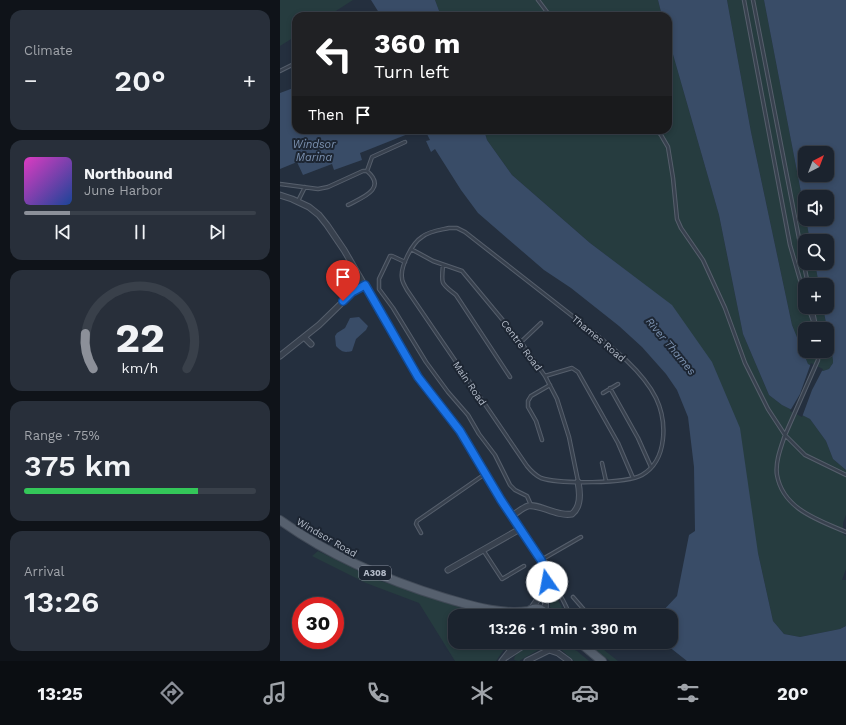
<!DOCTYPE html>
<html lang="en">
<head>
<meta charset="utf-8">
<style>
	:root { --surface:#1b232e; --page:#282f3a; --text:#f1f3f6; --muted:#a0a4aa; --line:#39404a; --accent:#8c9099 }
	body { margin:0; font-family:"Work Sans",sans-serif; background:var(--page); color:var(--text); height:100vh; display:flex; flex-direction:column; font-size:15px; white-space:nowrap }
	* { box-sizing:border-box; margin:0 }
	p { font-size:13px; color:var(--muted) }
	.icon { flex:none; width:22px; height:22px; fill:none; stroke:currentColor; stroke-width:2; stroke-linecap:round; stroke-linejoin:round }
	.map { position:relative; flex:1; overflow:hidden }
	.drawer { display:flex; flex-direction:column; gap:10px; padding:10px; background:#0f1319; width:280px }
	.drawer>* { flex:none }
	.hud { position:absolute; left:12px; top:12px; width:380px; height:122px; border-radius:12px; box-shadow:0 2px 6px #0003,0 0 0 1px var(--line); background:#202124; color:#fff; overflow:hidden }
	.needle { width:26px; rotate:42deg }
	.fabs { position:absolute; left:518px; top:146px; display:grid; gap:8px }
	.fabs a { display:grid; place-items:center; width:36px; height:36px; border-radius:8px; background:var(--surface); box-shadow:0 2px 6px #0003,0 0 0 1px var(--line); font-size:20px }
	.speed { position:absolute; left:12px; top:597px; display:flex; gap:8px; font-size:20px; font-weight:700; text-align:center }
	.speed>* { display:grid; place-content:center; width:52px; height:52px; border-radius:50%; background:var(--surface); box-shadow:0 2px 6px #0003,0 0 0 1px var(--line); line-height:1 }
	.speed .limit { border:6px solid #d22; background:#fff; color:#111 }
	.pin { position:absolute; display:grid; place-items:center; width:34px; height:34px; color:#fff; margin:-41px -17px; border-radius:50% 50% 50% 0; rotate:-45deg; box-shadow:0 0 4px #0007 }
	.pin .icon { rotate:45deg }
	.me { position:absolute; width:44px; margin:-22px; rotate:348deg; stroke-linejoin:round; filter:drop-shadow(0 0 3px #0008) }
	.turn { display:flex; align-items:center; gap:14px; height:84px; padding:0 16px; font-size:18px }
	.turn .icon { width:52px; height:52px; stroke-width:2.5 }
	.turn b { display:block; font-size:28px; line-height:34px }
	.then { display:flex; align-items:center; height:38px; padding:0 16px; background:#0003; gap:8px; font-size:15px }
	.big { font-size:30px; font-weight:600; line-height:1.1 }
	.drawer .card { flex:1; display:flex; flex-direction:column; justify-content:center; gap:6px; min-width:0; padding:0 14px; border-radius:12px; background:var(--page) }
	.drawer .dial { align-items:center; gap:0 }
	.dial svg { height:104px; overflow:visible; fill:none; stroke:var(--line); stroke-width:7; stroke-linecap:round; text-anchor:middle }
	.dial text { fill:var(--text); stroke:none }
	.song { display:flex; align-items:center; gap:12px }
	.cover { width:48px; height:48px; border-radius:6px; background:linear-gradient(135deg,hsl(310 70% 55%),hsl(220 70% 35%)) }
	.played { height:4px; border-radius:2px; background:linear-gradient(90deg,var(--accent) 20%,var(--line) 20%) }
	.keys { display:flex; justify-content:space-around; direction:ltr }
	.heat { display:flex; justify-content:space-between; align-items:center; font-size:22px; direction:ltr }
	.charge { height:6px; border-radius:3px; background:linear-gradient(90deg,#34c759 75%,var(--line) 0) }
	.trip { position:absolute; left:168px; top:609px; width:230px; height:40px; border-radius:12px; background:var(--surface); box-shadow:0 2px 6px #0003,0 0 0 1px var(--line); font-weight:600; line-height:40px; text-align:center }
	.tab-bar { display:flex; height:64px; justify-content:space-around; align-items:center; background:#0b0e12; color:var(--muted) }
	.tab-bar .icon { width:28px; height:28px }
	.tab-bar .active { color:var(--accent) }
	.tab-bar b { font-size:18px; color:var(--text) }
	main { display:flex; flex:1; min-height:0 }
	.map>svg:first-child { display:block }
	.green { fill:#263c3f; fill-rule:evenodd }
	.water { fill:#394c67; fill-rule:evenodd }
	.pier { fill:#242f3e }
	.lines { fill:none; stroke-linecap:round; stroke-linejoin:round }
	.service-casing { stroke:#565f6c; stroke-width:4.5 }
	.minor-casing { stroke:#565f6c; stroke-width:7 }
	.primary-casing { stroke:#414a57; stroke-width:10 }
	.service { stroke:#38414e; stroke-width:2.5 }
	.minor { stroke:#38414e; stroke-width:5 }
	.primary { stroke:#56606e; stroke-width:8 }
	.route-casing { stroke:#114b97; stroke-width:10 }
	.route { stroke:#1a73e8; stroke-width:7 }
	.labels { text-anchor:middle; stroke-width:4; stroke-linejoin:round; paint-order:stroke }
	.shield { fill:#1d2633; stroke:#878f9c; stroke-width:1 }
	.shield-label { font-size:9px; font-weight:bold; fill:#b4bcc9 }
	.street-label { font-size:10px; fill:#b4bcc9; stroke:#1d2633 }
	.water-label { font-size:11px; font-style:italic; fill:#7c92b1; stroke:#1d2633 }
</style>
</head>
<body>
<main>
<section class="drawer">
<div class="card"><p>Climate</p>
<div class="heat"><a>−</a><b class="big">20°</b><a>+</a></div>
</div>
<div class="card">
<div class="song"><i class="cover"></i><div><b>Northbound</b><p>June Harbor</p></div></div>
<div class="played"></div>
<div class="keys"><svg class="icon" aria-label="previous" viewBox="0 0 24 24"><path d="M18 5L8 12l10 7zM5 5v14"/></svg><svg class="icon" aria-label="pause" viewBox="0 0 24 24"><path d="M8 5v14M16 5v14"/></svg><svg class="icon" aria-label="next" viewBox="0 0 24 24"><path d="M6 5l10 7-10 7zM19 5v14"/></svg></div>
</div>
<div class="card dial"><svg viewBox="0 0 100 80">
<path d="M14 69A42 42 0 1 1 86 69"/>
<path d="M14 69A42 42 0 0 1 8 42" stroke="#8c9099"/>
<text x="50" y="56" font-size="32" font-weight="700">22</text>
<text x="50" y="72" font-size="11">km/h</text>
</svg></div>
<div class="card"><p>Range · 75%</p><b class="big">375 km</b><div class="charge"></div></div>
<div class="card"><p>Arrival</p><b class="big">13:26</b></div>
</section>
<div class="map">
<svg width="566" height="661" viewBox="0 0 566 661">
	<rect width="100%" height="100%" fill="#242f3e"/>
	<path class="green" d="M0,0H73L48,16H16V36L0,46Z
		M155,0H378L382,16H161Z
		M447,0H484L525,213V219H526L530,241H525V263H535L539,285H525V307H543L553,360V363L549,369L543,371L528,364L512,325L471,132ZM525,329H547V351H525Z
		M388,37L439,215L463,334L489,395L502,405L530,419L546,441L553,459L566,470V515L563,523V534L566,536V569L562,580H566V626L560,629L520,637L504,634L493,621L478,553L391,305L310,243L232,175L207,140L204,130H388Z
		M38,551L95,579L205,616H175V642H229L216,661H175L139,603L86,583L32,556Z
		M274,592L286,616H277L270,607V595Z
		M259,642H272L271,645L258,650L239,661L234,660C235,650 251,646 259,642Z
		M278,642L297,651L309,661H294L276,645Z
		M305,642H314L338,661H330Z"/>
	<path class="water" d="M91,0H155L161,16H101Z
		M378,0H447L471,132L512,325L528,364L543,371L549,369L553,363V360L543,307H547V285H539L535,263H547V241H530L526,219H547V197H525V213L484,0H566V470L553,459L546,441L530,419L502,405L489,395L463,334L439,215L388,37V16H382ZM525,153H547V175H525Z
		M16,87V130H138L80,153L82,160L54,170L52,164L23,175L17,162L0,169V93Z
		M145,130H204L207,140L232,175L310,243L392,305L432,362L460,428L478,553L493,621L504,634L520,637L560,629L566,626V661H407L383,642H391V616H378L397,596L409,535L415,531L414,467L408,417L397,390L386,374L362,347L339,326L291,288L264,270L198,213L181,190L155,149L151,152L146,141L150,140Z
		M79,317L88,326L86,330L76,339L72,351C64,353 62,352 56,346L55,336L57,333L65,328L70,318Z"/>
	<path class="pier" d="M531,363L543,369L532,390L522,417L510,411L520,394Z"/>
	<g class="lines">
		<defs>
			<path id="service" d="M258,0L270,16
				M464,0L510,245L525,297
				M473,0L528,285
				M0,71L16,63
				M377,130L381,135L388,147L393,178L397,219L401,228L423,260L445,308L465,363L488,409L505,435C501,447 495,462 497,475C503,509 538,520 566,532
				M87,171L92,157L125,142
				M0,184L38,189L48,187L83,171H87C108,189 81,198 68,205
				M18,201L25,187
				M169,228H177L185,232C222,261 258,289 295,318C322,340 360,366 376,398C387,421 388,460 362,475C346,484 279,484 261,478C255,475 251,471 247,466L127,290C125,286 122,282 122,278C120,267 132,243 142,237C149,231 160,230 169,228Z
				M131,249L153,261L182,271L241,342L265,376L277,399L289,437L298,481
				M125,262L112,256H110L99,279V289L113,308L146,362L168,392L188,415L199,434L215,455L230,485L235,490L247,496L251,505
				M163,265C161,285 161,283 176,295L230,377
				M528,307L536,329
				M532,307L535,322
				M241,342L261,323
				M538,351V360L505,435L525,455L566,475
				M265,376L292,368L298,372L338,443L353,478
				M330,388L358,438L371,467
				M323,393L338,384
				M262,440L256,421L248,407V401L251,396L270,385
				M322,463L326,481
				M141,533L136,524L137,521L205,474
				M203,550L222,579L244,566
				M261,560L301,537
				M267,586C281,588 284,605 291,616
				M293,597L306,612V616"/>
			<path id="minor" d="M0,195L12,199L29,207L39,215L47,225L64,250L138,377L187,441L221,500L263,565L267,578L265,612
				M24,337L31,344
				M0,356L39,325L73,292L85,285
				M231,516C237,513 242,508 248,506C258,503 277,517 292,514C301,507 300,492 298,482
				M168,570L240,529
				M251,609L265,589
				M226,657L249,642
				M222,661L237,642
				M247,661L269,650L278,653L289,661"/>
			<path id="primary" d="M0,520C50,556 106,580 165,598C193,606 219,615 249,611
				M245,614C253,606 262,607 268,616
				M299,642L322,661"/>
		</defs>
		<use href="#service" class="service-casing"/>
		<use href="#minor" class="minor-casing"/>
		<use href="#primary" class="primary-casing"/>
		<use href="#service" class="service"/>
		<use href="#minor" class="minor"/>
		<use href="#primary" class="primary"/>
	</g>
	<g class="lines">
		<defs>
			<path id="route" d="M63,301L72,292L85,285L138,377L180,431L221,500L261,560L265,569L267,582"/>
		</defs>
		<use href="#route" class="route-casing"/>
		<use href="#route" class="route"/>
	</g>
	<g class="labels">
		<rect class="shield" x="79" y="566" width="32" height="14" rx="3"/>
		<g class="shield-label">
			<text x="95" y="576">A308</text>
		</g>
		<g class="street-label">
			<text transform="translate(319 338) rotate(40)" y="4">Thames Road</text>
			<text transform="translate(242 345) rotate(53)" y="4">Centre Road</text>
			<text transform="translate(190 383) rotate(56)" y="4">Main Road</text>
			<text transform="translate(47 537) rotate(30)" y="4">Windsor Road</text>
		</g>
		<g class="water-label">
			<text x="34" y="148">Windsor<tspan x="34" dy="13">Marina</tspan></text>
			<text transform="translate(391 346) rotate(50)" y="4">River Thames</text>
		</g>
	</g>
</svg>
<div class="fabs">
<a><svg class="needle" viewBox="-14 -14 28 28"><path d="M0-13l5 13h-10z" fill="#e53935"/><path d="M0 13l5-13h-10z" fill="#a0a4aa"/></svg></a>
<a><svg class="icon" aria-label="sound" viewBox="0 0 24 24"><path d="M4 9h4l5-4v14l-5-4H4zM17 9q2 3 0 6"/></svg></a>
<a><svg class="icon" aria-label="search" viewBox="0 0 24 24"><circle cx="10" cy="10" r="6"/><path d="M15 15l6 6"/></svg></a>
<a>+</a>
<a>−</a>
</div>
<div class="speed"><div class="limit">30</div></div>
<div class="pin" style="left:63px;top:301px;background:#d93025"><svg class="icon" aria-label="arrive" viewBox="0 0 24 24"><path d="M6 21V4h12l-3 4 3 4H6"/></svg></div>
<svg class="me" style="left:267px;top:582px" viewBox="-20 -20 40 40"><circle r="19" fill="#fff"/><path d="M0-13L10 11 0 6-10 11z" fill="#1a73e8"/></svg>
<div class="trip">13:26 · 1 min · 390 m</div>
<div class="hud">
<div class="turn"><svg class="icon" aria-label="left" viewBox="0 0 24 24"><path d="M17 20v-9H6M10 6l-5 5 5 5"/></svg><div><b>360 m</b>Turn left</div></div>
<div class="then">Then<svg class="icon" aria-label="arrive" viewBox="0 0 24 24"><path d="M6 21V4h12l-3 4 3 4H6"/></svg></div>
</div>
</div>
</main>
<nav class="tab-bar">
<b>13:25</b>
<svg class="icon active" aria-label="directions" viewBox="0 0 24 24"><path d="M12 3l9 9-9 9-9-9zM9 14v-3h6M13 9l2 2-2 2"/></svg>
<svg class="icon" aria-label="music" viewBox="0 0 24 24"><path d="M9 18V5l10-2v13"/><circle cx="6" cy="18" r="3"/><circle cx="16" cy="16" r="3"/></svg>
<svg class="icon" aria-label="phone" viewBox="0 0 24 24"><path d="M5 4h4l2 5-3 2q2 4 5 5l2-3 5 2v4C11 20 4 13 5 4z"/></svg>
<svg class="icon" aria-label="climate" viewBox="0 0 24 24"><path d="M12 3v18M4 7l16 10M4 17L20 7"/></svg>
<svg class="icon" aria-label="car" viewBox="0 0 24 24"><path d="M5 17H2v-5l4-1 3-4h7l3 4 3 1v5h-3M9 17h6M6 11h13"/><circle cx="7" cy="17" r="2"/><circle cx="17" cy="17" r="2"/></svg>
<svg class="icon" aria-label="filters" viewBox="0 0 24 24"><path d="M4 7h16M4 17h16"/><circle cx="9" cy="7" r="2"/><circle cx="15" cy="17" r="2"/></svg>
<b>20°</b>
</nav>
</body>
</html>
